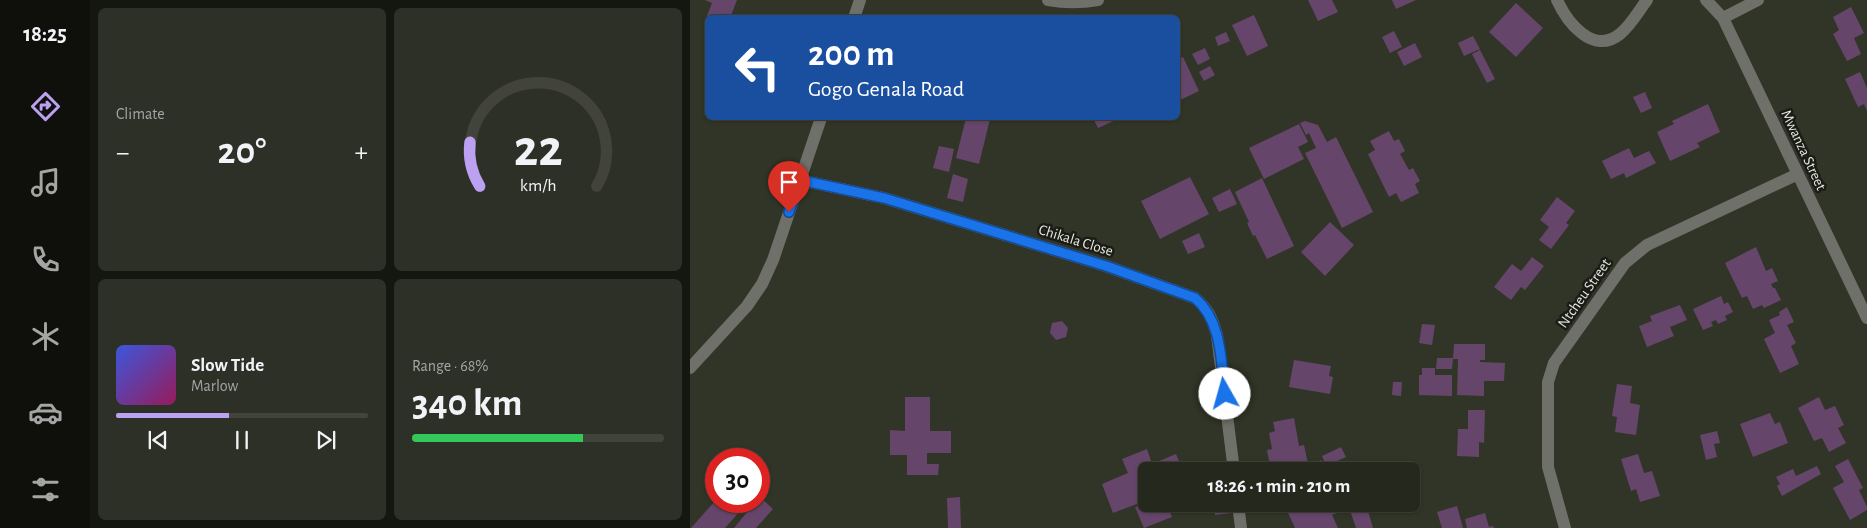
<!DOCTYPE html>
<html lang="en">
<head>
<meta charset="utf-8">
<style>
	:root { --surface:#25281d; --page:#2d3026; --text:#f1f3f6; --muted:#a3a6a4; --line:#42443b; --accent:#bca0f2 }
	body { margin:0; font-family:"Alegreya Sans",sans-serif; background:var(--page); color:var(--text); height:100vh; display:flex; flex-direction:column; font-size:19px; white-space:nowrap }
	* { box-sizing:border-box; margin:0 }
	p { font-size:16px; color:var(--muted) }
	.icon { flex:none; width:28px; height:28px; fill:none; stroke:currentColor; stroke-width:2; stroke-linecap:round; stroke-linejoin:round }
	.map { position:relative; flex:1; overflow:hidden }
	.sheet { display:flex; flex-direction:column; gap:8px; padding:8px; background:#141610; width:600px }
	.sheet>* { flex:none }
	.top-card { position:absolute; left:15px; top:15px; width:475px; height:105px; border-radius:8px; box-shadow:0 1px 4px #0004,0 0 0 1px var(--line); background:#1a4fa0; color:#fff; overflow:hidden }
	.speed { position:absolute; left:15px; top:448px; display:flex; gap:10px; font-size:25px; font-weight:700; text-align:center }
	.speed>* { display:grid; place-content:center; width:65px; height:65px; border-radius:50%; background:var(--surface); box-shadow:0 1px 4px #0004,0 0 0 1px var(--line); line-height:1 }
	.speed .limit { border:8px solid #d22; background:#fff; color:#111 }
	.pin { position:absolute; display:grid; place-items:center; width:42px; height:42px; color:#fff; margin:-51px -21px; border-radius:50% 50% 50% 0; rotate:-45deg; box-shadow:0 0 5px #0007 }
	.pin .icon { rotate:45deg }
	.me { position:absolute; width:55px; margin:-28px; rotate:353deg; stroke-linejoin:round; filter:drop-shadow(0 0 4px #0008) }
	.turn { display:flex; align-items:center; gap:18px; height:105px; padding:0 20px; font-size:22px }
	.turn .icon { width:65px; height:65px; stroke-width:2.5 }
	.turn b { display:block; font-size:35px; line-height:42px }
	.big { font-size:38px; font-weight:600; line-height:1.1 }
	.sheet .widget { flex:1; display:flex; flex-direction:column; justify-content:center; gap:8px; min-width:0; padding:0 18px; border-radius:8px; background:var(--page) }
	.sheet .dial { align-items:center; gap:0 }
	.dial svg { height:130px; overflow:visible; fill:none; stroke:var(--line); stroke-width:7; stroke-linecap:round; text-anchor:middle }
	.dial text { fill:var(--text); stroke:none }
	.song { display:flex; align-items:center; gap:15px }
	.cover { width:60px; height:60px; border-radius:8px; background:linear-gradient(135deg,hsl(230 70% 55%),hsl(330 70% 35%)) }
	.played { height:5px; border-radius:2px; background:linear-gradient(90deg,var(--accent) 45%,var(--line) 45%) }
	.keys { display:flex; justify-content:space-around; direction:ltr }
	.heat { display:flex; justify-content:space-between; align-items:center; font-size:28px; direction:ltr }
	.charge { height:8px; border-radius:4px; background:linear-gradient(90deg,#34c759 68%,var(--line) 0) }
	.sheet .tiles { flex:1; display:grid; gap:8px; grid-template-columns:repeat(2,1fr) }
	.trip { position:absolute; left:448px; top:462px; width:282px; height:50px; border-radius:8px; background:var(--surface); box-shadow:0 1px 4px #0004,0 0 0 1px var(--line); font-weight:600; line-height:50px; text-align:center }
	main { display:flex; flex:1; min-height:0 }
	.tab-bar { display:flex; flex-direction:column; width:90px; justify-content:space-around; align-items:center; background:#0f100c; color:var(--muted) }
	.tab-bar .icon { width:35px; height:35px }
	.tab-bar .current { color:var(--accent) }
	.tab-bar b { font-size:22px; color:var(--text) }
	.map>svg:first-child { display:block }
	.building { fill:#66456b }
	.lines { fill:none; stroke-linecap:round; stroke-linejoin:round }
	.minor { stroke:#6e7069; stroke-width:12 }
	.route-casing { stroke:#114b97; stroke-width:12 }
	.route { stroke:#1a73e8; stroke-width:9 }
	.labels { text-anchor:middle; stroke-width:5; stroke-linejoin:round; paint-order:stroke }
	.street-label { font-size:15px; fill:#e6e9e0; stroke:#1a1c15 }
</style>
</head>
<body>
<main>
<nav class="tab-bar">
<b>18:25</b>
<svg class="icon current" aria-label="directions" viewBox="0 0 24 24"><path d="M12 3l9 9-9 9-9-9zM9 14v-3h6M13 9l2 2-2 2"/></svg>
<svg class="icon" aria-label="music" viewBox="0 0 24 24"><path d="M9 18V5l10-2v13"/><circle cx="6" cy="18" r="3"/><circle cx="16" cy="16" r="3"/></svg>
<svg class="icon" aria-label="phone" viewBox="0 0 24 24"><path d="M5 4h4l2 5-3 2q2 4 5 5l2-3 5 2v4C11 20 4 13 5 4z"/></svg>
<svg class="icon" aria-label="climate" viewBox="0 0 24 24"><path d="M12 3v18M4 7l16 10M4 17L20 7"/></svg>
<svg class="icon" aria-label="car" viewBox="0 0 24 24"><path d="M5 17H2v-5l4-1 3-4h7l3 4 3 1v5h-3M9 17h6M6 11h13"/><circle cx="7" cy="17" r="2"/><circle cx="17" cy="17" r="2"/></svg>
<svg class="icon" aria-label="filters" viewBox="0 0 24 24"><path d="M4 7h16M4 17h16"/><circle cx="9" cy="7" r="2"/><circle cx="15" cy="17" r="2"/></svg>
</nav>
<section class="sheet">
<div class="tiles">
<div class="widget"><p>Climate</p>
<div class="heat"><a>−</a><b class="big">20°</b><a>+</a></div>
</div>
<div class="widget dial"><svg viewBox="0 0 100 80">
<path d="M14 69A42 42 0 1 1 86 69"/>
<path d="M14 69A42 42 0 0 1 8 42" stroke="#bca0f2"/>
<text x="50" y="56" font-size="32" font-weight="700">22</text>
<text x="50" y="72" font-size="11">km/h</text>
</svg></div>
<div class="widget">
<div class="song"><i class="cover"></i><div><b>Slow Tide</b><p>Marlow</p></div></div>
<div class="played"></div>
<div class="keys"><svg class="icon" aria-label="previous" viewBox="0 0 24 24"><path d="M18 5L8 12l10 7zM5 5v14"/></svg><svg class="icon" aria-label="pause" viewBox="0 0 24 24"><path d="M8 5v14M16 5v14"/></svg><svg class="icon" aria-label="next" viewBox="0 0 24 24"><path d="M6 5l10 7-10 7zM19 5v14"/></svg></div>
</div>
<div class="widget"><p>Range · 68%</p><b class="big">340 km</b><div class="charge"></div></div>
</div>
</section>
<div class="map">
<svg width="1177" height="528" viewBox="0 0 1177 528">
	<rect width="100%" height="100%" fill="#313527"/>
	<path class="building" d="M15,0H47L40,18H18V22L15,21L22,3Z
		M618,0H642L648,12L628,21Z
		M702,0H726L706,9Z
		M826,3L853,28L826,57L799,32Z
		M1161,7L1174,33L1164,38L1171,54L1157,61L1143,34L1149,30L1143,17Z
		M564,15L578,46L557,56L542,25Z
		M704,31L712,47L700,53L692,37Z
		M536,32L540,41L528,46L525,37Z
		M783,36L790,49L774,56L768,43Z
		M725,43L732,57L714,66L707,52Z
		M515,48L520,59L508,65L502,54Z
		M790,50L805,79L797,83L782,54Z
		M493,57L509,91L488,101V59Z
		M520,66L525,75L514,81L509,72Z
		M1170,72L1177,88V111L1174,104L1168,107L1155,79Z
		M955,92L962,108L951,113L943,97Z
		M1018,104L1030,132L1007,143L1010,147L980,161L967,132L984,124L982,121Z
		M276,118L300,119L289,164L266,158Z
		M403,118H430L408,128Z
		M615,121L628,125L637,142L646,137L683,212L652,228L615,153L626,148L619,133L616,135L610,123Z
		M609,124L618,142L608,147L614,159L574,179L559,148Z
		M699,131L704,141L709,139L715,151L710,154L719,170L723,168L730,181L725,184L729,193L711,202L706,193L699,197L678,154L685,150L680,141Z
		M249,146L264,149L259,172L243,168Z
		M939,148L944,158L959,151L966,163L936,178L934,173L921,179L912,161Z
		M263,174L278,179L273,202L257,198Z
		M500,177L519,214L470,239L451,201Z
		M572,178L604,246L577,259L565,235L563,236L557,223L559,222L545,192Z
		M540,189L547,204L529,212L522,198Z
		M867,197L885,211L876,223L879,225L861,249L849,240L859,227L850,220Z
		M640,222L664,245L635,276L611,252Z
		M509,233L515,247L498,254L492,241Z
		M1066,247L1076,271L1082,268L1088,281L1081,284L1083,288H1085L1091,300L1074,308L1072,305L1063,309L1057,296L1052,298L1035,263Z
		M842,257L854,266L835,290L831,287L821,300L804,287L822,264L831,271Z
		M1031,296L1034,304L1038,302L1043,312L1035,316L1037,320L1028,324L1026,320L1021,322L1023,326L1013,330L1003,309Z
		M990,305L997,320L980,327L984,336L957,347L949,326L962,321L960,316Z
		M1097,307L1104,322L1097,325L1106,343L1101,346L1109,364L1090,373L1074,339L1085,333L1079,320L1090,315L1089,312Z
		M372,321L378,328L376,337L366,340L360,333L362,323Z
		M732,324L745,325L742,345L729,343Z
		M764,344H795V360H790V362L815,363L814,381H794V396L767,395L768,359H763Z
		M747,358H763L762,369H746Z
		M604,360L641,366L639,376L643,377L640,394L599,387Z
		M732,368H745V375H762V396L729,395V375H732Z
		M703,382H712L711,396L702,395Z
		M927,384L942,386L940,403L950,405L946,435L925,432L927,417L922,416Z
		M215,397H240V431H261V453H237V464H249L248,475H217V455H200V430L215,431Z
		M1129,397L1135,410L1145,406L1154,425L1148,428L1156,443L1139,452L1132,438L1124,441L1108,408Z
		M778,410H795L794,443L789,442V457L767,456L768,429H778Z
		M1080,413L1085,424L1090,422L1098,443L1063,457L1050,424Z
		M604,418L609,446L614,445L618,464L581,471L577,450L582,449L579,433L585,431L583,422Z
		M1027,431L1030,443L1024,444L1027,457L1016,460L1010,435Z
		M651,447L656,457L636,466L632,456Z
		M457,449L462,464L486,454L493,471H456V504H477L482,517L454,528L445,507L453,504L452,502L423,513L412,484L438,473L432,459Z
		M948,454L954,473L962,471L970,496L950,502L946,489L941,491L931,459Z
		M1158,459L1173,488L1169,490L1177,507V510L1160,520L1143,488L1154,482L1145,466Z
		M631,460L634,467L626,471H605Z
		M1127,466L1131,474L1092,496L1087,486L1090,484L1086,477L1103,469L1106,476Z
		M70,497L83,509L66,528H44L66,501H69Z
		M270,497L271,528H258L257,498Z
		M25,501H59L35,528H1Z
		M524,504H541L542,513L525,515Z
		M594,504H646L649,512L642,515L648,528H605Z
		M671,504H676L683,528H666L659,507Z
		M767,506L773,528H752L747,512Z
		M795,513L799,527L803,526L804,528H777L775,519Z"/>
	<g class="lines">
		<path class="minor" d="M358,0C375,3 391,3 408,0
			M867,0C877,22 903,56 930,34C941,25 948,12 957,0
			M1016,0L1033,18L1177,318
			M164,18L170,0
			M1033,18L1068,0
			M110,180L194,198L416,266L505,298C518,309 522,318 527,335L544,471
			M0,368L57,306L72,284L83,260L131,118
			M548,504L551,528
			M875,528L858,467V382L864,363L935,263L957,245L1108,174"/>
	</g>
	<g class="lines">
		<defs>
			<path id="route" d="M99,212L110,180L194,198L416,266L505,298C532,321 531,361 535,394"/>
		</defs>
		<use href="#route" class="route-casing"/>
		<use href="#route" class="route"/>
	</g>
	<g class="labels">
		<g class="street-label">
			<text transform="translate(1114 150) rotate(65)" y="5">Mwanza Street</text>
			<text transform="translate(386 240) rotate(17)" y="5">Chikala Close</text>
			<text transform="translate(894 293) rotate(-55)" y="5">Ntcheu Street</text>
		</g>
	</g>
</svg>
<div class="speed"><div class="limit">30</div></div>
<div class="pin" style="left:99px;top:212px;background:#d93025"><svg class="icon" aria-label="arrive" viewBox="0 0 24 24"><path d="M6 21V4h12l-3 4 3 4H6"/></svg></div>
<svg class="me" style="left:535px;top:394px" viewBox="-20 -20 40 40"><circle r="19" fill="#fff"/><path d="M0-13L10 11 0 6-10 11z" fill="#1a73e8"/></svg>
<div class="trip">18:26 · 1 min · 210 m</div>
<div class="top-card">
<div class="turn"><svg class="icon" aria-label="left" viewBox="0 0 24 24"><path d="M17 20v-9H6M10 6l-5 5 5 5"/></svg><div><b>200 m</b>Gogo Genala Road</div></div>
</div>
</div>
</main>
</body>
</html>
